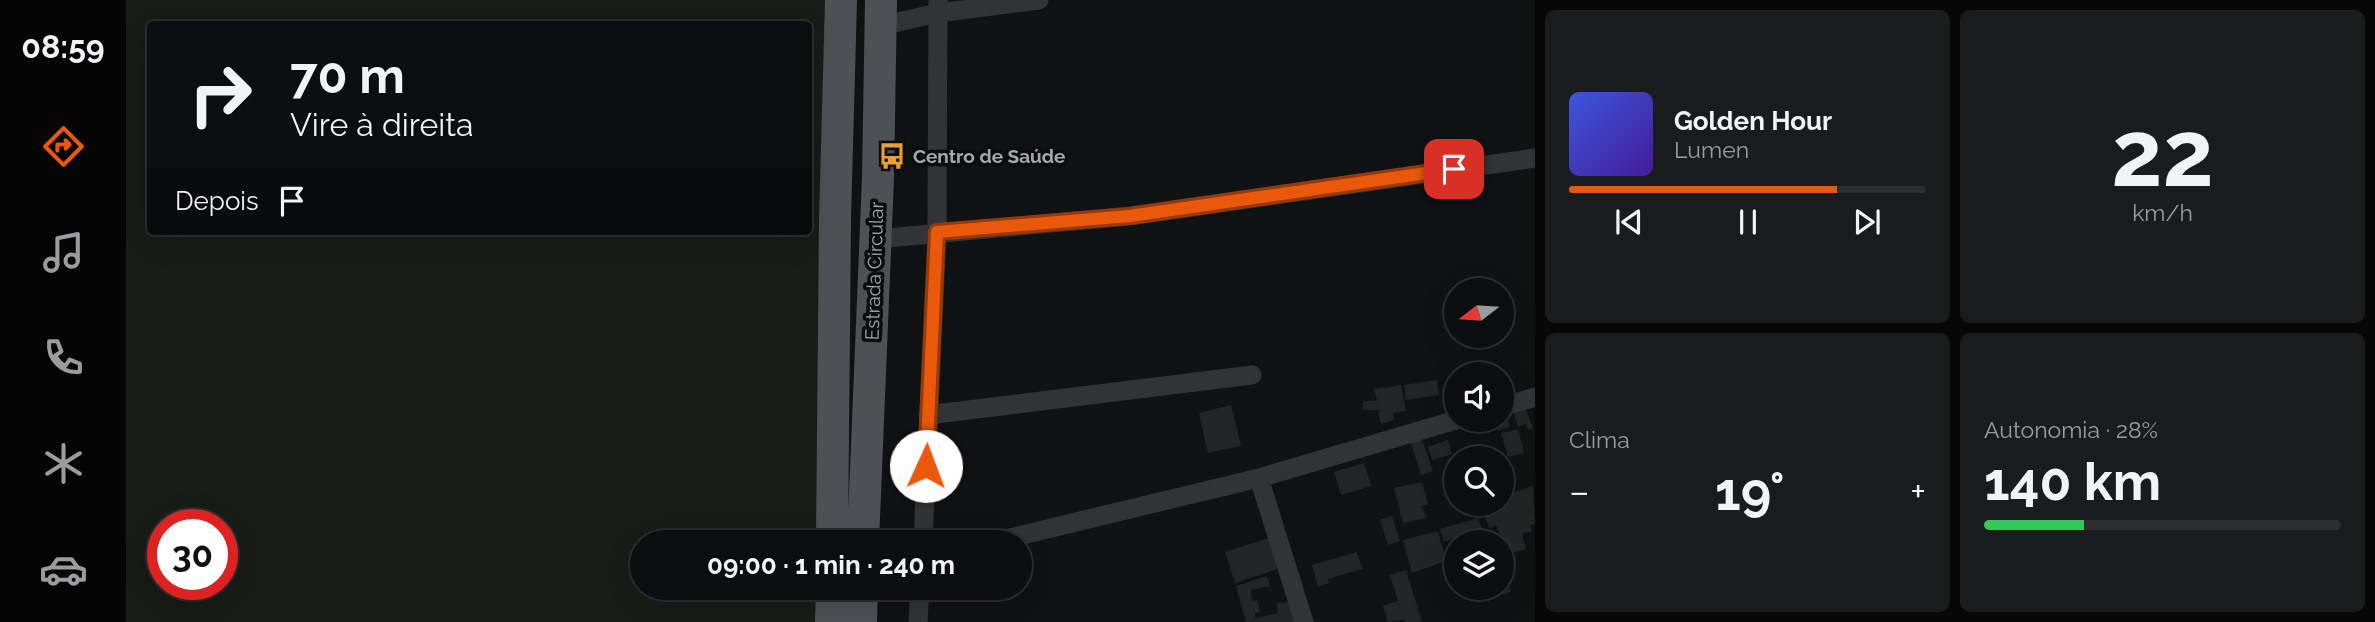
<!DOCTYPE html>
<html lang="pt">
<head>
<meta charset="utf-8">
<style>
	:root { --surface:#0c0d0e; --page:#1a1b1c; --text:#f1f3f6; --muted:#9a9c9e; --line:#2c2d2e; --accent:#ea580c }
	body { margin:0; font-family:Raleway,sans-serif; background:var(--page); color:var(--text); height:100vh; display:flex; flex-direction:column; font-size:26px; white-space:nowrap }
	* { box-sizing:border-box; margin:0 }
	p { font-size:23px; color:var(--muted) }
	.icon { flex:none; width:38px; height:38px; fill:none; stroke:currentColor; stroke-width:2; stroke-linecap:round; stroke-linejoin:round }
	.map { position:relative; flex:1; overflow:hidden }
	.sheet { display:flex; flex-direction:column; gap:10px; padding:10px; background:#070708; width:840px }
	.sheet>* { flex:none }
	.hud { position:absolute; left:21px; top:21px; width:665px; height:214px; border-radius:7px; box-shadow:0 7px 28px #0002,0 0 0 2px var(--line); background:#0c0d0e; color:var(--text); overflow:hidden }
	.needle { width:46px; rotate:253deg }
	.controls { position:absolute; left:1318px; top:278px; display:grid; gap:14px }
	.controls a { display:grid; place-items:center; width:70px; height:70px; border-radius:50%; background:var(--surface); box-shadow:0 7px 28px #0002,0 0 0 2px var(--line); font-size:35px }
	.speed { position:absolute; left:21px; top:509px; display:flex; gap:14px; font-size:35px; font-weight:700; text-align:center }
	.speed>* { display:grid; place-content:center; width:91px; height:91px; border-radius:50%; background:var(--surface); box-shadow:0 7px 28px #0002,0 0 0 2px var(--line); line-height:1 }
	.speed .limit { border:10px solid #d22; background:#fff; color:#111 }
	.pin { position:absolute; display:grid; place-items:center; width:60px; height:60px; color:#fff; margin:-30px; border-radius:14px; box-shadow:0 4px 10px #0006 }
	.me { position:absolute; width:77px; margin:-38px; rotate:2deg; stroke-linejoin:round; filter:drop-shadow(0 0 5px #0008) }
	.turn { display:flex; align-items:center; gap:24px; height:147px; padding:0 28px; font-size:32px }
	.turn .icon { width:91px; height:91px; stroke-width:2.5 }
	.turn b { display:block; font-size:49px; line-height:60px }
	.then { display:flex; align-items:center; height:66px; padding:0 28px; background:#0003; gap:14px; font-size:26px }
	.big { font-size:52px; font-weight:700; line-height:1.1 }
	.sheet .tile { flex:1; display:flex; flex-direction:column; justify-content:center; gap:10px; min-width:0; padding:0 24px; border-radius:10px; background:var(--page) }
	.sheet .dial { align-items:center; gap:0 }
	.dial b { font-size:91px; line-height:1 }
	.song { display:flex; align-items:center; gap:21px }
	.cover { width:84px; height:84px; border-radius:10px; background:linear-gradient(135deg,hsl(230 70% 55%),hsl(260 70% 35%)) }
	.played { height:7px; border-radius:4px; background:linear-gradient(90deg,var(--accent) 75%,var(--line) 75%) }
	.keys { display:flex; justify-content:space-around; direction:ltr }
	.heat { display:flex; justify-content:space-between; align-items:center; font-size:38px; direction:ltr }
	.charge { height:10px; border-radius:5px; background:linear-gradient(90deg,#34c759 28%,var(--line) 0) }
	.sheet .tiles { flex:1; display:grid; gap:10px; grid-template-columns:repeat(2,1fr) }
	.trip { position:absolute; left:504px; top:530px; width:402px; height:70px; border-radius:35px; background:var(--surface); box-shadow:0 7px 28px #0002,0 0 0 2px var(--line); font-weight:700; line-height:70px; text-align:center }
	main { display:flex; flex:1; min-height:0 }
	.tabs { display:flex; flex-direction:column; width:126px; justify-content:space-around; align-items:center; background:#050506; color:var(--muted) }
	.tabs .icon { width:49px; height:49px }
	.tabs .current { color:var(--accent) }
	.tabs b { font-size:32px; color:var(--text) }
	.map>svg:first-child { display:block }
	.green { fill:#171c17; fill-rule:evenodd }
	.building { fill:#232426 }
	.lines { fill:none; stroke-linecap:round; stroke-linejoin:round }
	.street { stroke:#323337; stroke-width:19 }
	.primary { stroke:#4e5055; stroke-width:32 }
	.route-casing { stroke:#983908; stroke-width:18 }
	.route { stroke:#ea580c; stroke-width:12 }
	.labels { text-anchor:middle; stroke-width:7; stroke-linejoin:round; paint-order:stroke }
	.poi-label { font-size:19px; font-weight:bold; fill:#a2a8b2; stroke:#0b0c0d; text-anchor:start }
	.street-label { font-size:19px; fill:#a2a8b2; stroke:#0b0c0d }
</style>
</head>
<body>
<main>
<nav class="tabs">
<b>08:59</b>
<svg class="icon current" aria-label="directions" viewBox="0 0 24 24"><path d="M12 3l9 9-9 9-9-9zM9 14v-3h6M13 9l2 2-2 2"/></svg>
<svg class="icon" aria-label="music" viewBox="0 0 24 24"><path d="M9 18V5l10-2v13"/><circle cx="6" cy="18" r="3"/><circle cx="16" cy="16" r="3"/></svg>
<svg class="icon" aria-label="phone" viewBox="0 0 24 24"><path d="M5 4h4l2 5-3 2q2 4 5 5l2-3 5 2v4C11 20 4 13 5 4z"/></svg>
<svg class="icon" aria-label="climate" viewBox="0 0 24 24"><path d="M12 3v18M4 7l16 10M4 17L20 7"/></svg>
<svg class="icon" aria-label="car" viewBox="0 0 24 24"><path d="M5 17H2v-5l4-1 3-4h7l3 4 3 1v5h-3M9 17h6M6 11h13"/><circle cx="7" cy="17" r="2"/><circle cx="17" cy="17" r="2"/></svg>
</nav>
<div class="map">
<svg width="1409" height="622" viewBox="0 0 1409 622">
	<rect width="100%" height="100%" fill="#101112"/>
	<path class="green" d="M0,0H719L714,542H516V588H714V622H0ZM24,24H682V231H24ZM37,525H96V584H37Z"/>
	<path class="building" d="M1311,380L1313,395L1280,400L1278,385Z
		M1275,385L1280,411L1267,413L1268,420L1255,424L1252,410H1237V401H1251L1248,389Z
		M1105,405L1115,446L1082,453L1073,413Z
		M1400,409L1407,429L1402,430L1400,424L1392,427L1388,413Z
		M1380,414L1384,427L1371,431L1368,420H1376V415Z
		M1392,429L1398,453L1382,457L1375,433Z
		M1296,439L1307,471L1295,475L1285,443Z
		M1322,440L1326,454L1306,460L1302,447Z
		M1238,463L1245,486L1215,495L1208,472Z
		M1296,482L1302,504L1296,506L1300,518L1277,523L1268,488Z
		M1407,486L1409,524L1404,525L1406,531L1396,534L1400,549L1379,555L1371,526L1363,528L1359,516L1368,513L1365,504H1376V496Z
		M1266,516L1274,541L1262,545L1254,520Z
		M1352,518L1356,529L1318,542L1314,529Z
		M1312,531L1320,561L1286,573L1277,540Z
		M1143,538L1152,569L1109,583L1099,552Z
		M1231,552L1236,569L1202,579L1203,583L1192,587L1186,565Z
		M1376,560L1385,592L1375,595L1373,588H1376Z
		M1280,570L1296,622H1279L1278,620L1262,622L1257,606L1272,601L1264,575Z
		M1141,576L1144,586L1125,590L1126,601L1131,600L1134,612L1129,613V618L1152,613L1151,603L1162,602L1169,622H1120L1110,586Z"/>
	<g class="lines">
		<path class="street" d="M754,26L812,13L913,0
			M750,239L1004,216L1409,158
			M1376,407L1409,397
			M802,415L1126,375
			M1133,478L1178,622
			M797,542L811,232L812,0
			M867,542L1133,478L1330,420
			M792,622L794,588"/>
		<path class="primary" d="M706,542L709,219L715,0
			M737,542L752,178L755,0
			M705,622L706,588
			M735,622L736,588"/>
	</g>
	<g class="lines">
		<defs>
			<path id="route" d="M800,466L811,232L1004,216L1328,169"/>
		</defs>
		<use href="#route" class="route-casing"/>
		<use href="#route" class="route"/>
	</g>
	<defs>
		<symbol id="bus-bare" viewBox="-9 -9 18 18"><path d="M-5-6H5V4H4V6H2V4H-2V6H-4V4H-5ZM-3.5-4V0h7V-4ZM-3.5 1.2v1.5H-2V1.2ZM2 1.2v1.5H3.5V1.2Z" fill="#ea9d30" stroke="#0b0c0d" stroke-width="2.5" paint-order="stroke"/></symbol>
	</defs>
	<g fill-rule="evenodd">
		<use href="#bus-bare" x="747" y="137" width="38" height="38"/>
	</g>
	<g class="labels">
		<g class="poi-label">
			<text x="787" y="163">Centro de Saúde</text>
		</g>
		<g class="street-label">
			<text transform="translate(748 271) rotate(-88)" y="7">Estrada Circular</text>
		</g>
	</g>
</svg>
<div class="controls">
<a><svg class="needle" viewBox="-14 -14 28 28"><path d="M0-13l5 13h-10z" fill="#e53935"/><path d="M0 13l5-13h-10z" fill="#9a9c9e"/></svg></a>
<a><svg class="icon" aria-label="sound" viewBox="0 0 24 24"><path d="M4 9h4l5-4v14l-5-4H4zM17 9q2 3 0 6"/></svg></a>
<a><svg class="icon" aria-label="search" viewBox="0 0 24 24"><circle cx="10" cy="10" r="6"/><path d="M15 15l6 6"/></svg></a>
<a><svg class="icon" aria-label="layers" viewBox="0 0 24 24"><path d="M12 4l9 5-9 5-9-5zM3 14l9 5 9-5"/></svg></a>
</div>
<div class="speed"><div class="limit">30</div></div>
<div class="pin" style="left:1328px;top:169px;background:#d93025"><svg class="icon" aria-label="arrive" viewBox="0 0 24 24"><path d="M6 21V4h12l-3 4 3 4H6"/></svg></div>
<svg class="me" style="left:800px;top:466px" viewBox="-20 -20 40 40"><circle r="19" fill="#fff"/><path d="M0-13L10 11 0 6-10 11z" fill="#ea580c"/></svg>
<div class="trip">09:00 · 1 min · 240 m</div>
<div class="hud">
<div class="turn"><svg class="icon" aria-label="right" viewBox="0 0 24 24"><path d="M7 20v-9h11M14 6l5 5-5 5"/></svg><div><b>70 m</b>Vire à direita</div></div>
<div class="then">Depois<svg class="icon" aria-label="arrive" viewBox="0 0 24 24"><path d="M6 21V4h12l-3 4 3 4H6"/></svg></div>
</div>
</div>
<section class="sheet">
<div class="tiles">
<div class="tile">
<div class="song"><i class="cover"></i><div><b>Golden Hour</b><p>Lumen</p></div></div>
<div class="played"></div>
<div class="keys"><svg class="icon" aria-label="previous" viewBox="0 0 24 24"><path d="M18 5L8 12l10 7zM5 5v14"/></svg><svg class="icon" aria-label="pause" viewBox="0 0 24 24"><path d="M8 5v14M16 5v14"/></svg><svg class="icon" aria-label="next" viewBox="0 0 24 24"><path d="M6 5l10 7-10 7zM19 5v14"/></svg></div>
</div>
<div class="tile dial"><b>22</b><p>km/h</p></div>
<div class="tile"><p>Clima</p>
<div class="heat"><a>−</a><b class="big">19°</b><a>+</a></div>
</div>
<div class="tile"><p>Autonomia · 28%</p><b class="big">140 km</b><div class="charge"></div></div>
</div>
</section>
</main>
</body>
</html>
